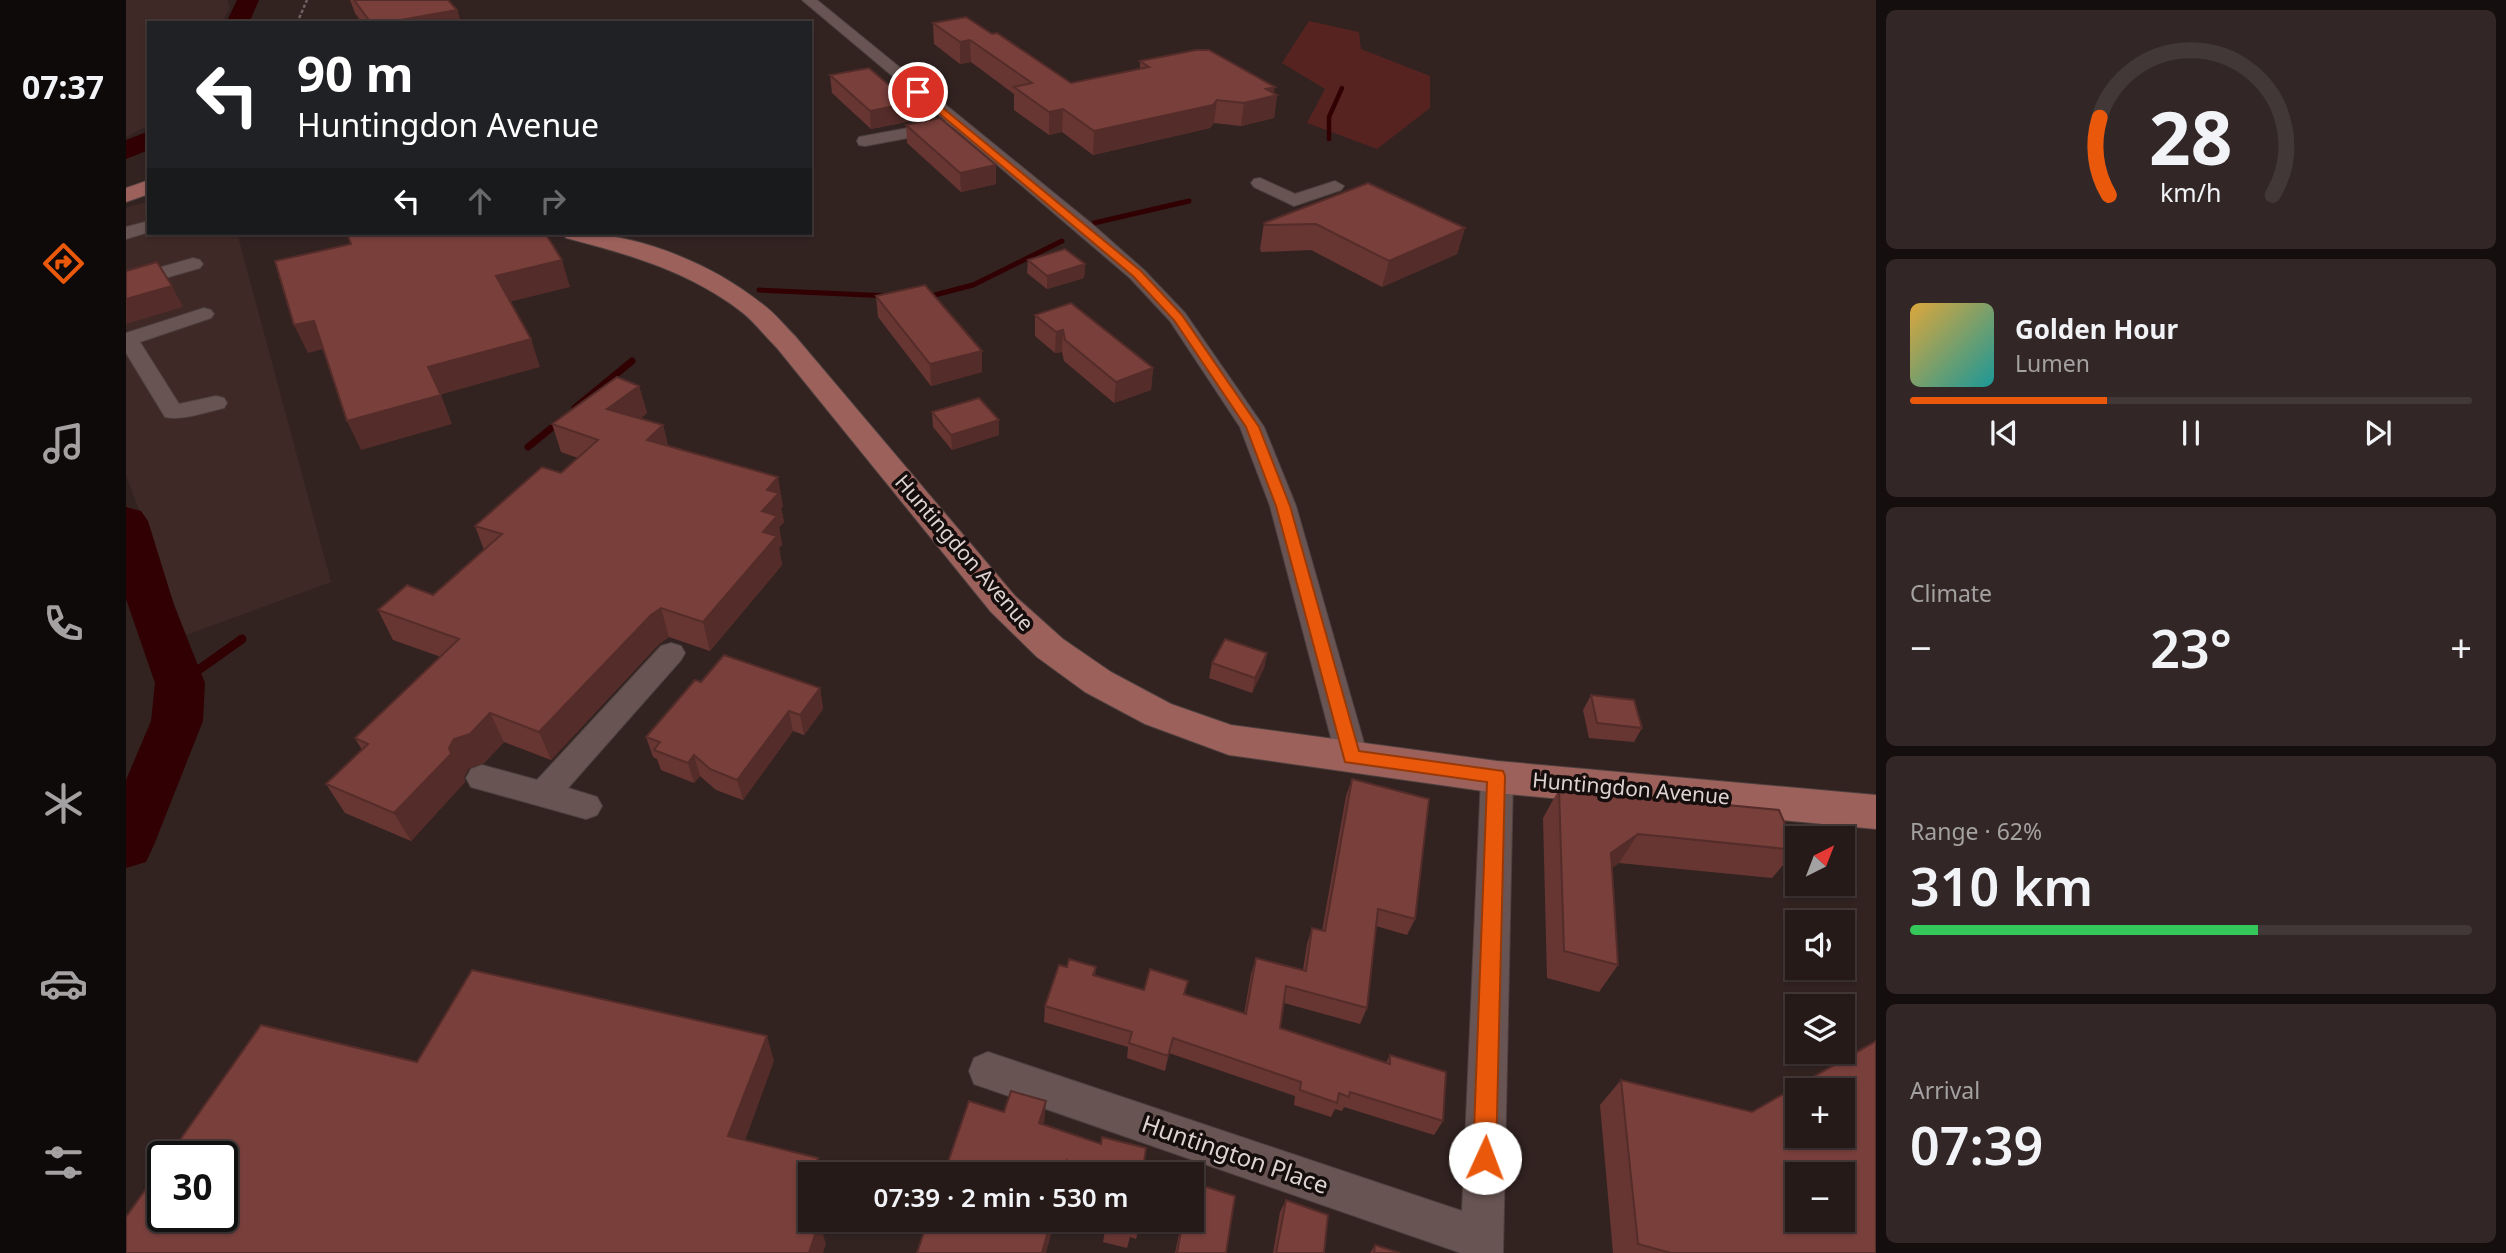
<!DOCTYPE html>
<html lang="en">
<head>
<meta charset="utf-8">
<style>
	:root { --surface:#261a19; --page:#322726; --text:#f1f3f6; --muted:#a4a1a2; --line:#423838; --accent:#ea580c }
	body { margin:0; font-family:"Noto Sans",sans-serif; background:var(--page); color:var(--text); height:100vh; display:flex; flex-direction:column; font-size:26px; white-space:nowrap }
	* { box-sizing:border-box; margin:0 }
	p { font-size:23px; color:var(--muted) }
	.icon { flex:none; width:38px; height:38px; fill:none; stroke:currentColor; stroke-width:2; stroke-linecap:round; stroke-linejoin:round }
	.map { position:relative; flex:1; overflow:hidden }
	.panel { display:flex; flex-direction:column; gap:10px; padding:10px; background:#150e0e; width:630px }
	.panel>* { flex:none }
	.banner { position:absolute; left:21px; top:21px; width:665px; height:214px; border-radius:0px; box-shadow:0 2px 5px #0004,0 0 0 2px var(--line); background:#202124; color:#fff; overflow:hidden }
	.needle { width:46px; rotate:42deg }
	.controls { position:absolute; left:1659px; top:826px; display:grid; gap:14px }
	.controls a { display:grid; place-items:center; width:70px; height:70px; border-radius:0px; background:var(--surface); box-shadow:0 2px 5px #0004,0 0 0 2px var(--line); font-size:35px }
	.speed { position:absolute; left:21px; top:1141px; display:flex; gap:14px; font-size:35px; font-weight:700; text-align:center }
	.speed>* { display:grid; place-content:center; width:91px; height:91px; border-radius:50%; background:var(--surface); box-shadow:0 2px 5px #0004,0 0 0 2px var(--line); line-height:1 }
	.speed .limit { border:4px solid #111; border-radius:10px; background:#fff; color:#111 }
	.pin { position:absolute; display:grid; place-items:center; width:60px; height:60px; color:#fff; margin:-30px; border:4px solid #fff; border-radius:50%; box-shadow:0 2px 7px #0007 }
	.me { position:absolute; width:77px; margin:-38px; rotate:2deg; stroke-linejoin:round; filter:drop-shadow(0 0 5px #0008) }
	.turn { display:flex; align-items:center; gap:24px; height:147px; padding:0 35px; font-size:32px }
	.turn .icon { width:91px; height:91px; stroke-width:2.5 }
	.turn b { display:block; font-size:49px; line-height:60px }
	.lanes { display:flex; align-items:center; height:66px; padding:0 35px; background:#0003; justify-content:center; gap:35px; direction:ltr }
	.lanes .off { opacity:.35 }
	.big { font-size:52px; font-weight:600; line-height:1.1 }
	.panel .widget { flex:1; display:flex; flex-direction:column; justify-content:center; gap:10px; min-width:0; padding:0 24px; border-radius:10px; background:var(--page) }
	.panel .dial { align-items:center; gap:0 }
	.dial svg { height:182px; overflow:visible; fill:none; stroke:var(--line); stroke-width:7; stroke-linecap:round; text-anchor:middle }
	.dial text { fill:var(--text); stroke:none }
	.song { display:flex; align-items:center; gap:21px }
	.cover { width:84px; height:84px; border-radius:10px; background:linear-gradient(135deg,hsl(40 70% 55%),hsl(180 70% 35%)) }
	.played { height:7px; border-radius:4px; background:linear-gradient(90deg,var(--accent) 35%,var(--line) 35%) }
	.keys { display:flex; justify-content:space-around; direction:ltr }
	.heat { display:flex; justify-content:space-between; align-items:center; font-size:38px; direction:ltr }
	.charge { height:10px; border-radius:5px; background:linear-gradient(90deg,#34c759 62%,var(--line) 0) }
	.trip { position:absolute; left:672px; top:1162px; width:406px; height:70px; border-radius:0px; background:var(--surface); box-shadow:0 2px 5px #0004,0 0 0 2px var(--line); font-weight:600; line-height:70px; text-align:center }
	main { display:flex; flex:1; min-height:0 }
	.tabs { display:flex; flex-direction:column; width:126px; justify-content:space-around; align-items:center; background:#0f0a0a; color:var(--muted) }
	.tabs .icon { width:49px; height:49px }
	.tabs .selected { color:var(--accent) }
	.tabs b { font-size:32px; color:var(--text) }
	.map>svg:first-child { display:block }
	.built { fill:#3f2927 }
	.green { fill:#562320 }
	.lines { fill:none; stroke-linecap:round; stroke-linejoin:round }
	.stream-far3 { stroke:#310002; stroke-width:4.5 }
	.stream-far2 { stroke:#310002; stroke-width:5 }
	.stream-far1 { stroke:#310002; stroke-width:7 }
	.stream { stroke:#310002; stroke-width:9 }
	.river { fill:#310002; fill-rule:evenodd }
	.minor-casing { stroke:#4d403e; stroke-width:2 }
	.major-casing { stroke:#4d403e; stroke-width:2 }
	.path { stroke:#6f615f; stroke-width:2.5; stroke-dasharray:3.5 2; stroke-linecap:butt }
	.minor { fill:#685553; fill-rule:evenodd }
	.major { fill:#9d615c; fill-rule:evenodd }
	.wall { fill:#673633 }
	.shaded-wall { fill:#542c29 }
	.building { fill:#783f3b; stroke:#542c29; stroke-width:2; fill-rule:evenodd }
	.route { fill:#ea580c; stroke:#983908; stroke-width:2 }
	.labels { text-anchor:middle; stroke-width:7; stroke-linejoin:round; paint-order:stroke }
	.street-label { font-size:21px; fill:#ded3d2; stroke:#150e0d }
	.near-street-label { font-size:24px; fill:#ded3d2; stroke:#150e0d }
</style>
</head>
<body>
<main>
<nav class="tabs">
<b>07:37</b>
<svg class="icon selected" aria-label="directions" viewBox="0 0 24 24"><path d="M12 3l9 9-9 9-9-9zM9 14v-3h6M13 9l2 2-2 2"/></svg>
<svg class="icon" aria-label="music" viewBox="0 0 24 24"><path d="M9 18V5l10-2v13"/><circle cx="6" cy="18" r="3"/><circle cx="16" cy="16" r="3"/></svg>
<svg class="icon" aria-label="phone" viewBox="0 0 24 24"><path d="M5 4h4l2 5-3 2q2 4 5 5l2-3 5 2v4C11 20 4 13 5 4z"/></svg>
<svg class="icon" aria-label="climate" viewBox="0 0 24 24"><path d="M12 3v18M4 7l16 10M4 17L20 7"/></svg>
<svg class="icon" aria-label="car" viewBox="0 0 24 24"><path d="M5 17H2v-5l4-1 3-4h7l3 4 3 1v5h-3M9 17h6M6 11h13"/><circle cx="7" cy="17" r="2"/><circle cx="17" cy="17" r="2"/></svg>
<svg class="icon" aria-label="filters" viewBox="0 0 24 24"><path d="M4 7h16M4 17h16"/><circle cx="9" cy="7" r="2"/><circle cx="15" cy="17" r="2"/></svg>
</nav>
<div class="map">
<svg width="1750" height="1253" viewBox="0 0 1750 1253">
	<rect width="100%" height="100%" fill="#322321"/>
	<path class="built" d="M0,0H101L104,7L96,23H23V125L0,137Z
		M23,201V233H111L205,582L60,635L0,475V208Z"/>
	<path class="green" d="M1183,21L1233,32L1235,49L1304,76V108L1251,149L1181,123L1199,89L1156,63Z"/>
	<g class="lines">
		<path class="stream-far3" d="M1203,139V117L1216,88"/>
		<path class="stream-far2" d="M968,223L1063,201
			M633,290L764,296
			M801,297L847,285L936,241"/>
		<path class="stream-far1" d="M449,408L506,361
			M402,447L434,421"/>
		<path class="stream" d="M54,683L116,639"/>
		<path class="river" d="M111,0H133L123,23H100Z
			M23,131V150L0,159V140Z
			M0,507L15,511L22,521L48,605L79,683L77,721L28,845L20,862L0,868V780L25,721L29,683L0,599Z"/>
		<defs>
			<path id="minor" d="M676,0H691L966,224L1018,270L1059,313L1138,427L1170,506L1242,757L1237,766L1226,769L1215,766L1210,757L1144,506L1114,427L1044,321L1004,278L827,127L819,131L739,146L733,145L731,141L733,137L820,121Z
				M1134,178L1169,194L1209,181L1218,186L1215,190L1168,206L1128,187L1125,183L1128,179Z
				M23,221V232L0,239V227Z
				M67,258L74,260L77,264L74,268L8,287L0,284L1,277Z
				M78,308L85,310L88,314L85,318L14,342L53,404L90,396L98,398L101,403L98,408C80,412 56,421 39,417L0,353V333Z
				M545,643L555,646L559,653L555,660L442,788L471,797L476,806L471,815L460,819L345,787L340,778L345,769L356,765L411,780L535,646Z
				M1371,764L1382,768L1387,777L1377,1253H1335L848,1084L843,1071L848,1058L862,1052L1336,1211L1355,777L1360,768Z"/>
			<path id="major" d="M23,180V194L0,202V188Z
				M436,233C504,230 582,261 635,303C648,312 658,325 669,336L889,596L937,639L985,672L1045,704L1105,725L1371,761L1750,795V829L1371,793L1103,755L1019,724L959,692L911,657L865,612L651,348C639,336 629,323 617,313C565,272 502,254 440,238Z"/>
		</defs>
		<use href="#minor" class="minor-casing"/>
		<use href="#major" class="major-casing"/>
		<path class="path" d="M171,23L181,0"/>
		<use href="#minor" class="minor"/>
		<use href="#major" class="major"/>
	</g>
	<path class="wall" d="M224,0H322L331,10L335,23H236L229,13Z
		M807,23L866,34L945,83L1014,69V61L1148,93L1151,95L1148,118L1115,126L1088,123L1084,128L967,155L936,132L923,135L888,110V94L845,62L834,64L808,44Z
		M704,75L785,121L745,129L706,93Z
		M780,125L870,165V184L835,192L781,143Z
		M1138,223L1339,228L1331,254L1256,287L1185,250L1135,252L1134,249Z
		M902,260L959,264L958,278L921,289L901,273Z
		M750,296L856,351V372L805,386L752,317Z
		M909,315L1027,368L1025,390L988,403L938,361L936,352L929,353L909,336Z
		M513,386L521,413L514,419L537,425L542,446L657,506L655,508L658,522L653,527L656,545L653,548L656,565L584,651L543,637L533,644L425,760L378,742L358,763L343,768L338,777L339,782L285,841L219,813L200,784L236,750L229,738L315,657L267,640L252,610L307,595L358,550L349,526L435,473L452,458L435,452L426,424Z
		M806,412L873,420V435L826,450L807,427Z
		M1141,653L1138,668L1126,693L1083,678L1086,663Z
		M575,682L694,688L697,709L678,735L667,731L617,800L590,790L574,776L568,783L535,770L531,759L527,757L520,737Z
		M1465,695L1516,728L1508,742L1463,738L1457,710Z
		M1226,779L1289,919L1281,935L1250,926L1241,1008L1234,1024L1158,1003L1154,1028L1260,1063L1264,1055L1317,1121L1308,1135L1218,1107L1216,1111L1209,1109L1205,1117L1168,1105L1169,1096L1043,1053L1039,1071L1001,1058L1002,1047L918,1022L919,1006L941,967H970L969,975L1018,990L1059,995L1118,1014L1125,974L1130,958L1177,970L1181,944L1186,928L1196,931L1220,796Z
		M1433,789L1670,850L1646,878L1493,863L1486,868L1492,965L1473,992L1421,978L1417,818Z
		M1495,1080L1626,1112L1750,1253H1487L1474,1105Z
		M918,1125L1018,1162L1023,1174H818Z
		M1160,1200L1198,1253H1147L1154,1212Z
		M957,1220H1015L1010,1239L1004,1237L1001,1248L977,1242L979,1231L960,1226Z
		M1056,1220H1066L1100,1253H1049Z
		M1249,1245L1274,1253H1244Z"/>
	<path class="shaded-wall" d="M331,10L335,23H258Z
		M844,40L845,62L834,64V42Z
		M1149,87L1147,96L1151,95L1148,118L1115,126L1118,103L1140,89Z
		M1091,100L1088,123L1084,128L967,155L968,131Z
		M784,103L785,121L745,129L744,111Z
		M937,109L936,132L923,135V112Z
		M870,165V184L835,192L834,173Z
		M1339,228L1331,254L1256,287L1263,261Z
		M436,260L444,287L379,303L370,276Z
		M959,264L958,278L921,289V276Z
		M46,286L57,307L0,324V299Z
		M188,321L201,348L182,353L168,325Z
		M937,330L936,352L929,353L930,332Z
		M405,339L414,367L313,395L302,367Z
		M856,351V372L805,386L804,364Z
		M1027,368L1025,390L988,403L990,382Z
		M513,386L521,413L489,438L481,409Z
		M315,395L326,424L235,450L221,421Z
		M873,420V435L826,450L825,435Z
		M537,425L544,453L521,440Z
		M652,477L657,506L655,508L658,522L653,527L656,545L653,548L656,565L584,651L577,622L637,532L636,511L641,490Z
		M535,608L543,637L533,644L425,760L413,732L525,615Z
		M1141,653L1138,668L1126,693L1129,678Z
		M694,688L697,709L678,735L674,715Z
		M663,711L667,731L617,800L611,780Z
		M364,713L378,742L358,763L343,768L338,777L339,782L285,841L268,813L323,748L328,739Z
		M568,755L574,776L568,783L562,763Z
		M1512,834L1493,863L1467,881L1485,853Z
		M641,1036L648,1061L612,1160L602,1136Z
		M920,1101L918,1125L913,1123Z
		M692,1158L697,1174H687Z
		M684,1182V1220H686L680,1239L673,1217Z
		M925,1220H929L920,1253H916Z
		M693,1222L700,1244L697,1253H683Z"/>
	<path class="building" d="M228,0H322L331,10L258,23H245Z
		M840,17L866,34L871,33L945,83L1023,67L1014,61L1070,50H1083L1149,87L1140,89L1151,95L1118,103L1091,100L1087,105L968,131L937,109L923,112L888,87L906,83L844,40L834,42L807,23Z
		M743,68L784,103L744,111L704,75Z
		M814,118L870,165L834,173L780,125Z
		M1242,183L1339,228L1263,261L1190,224L1139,225L1138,223Z
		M221,233H419L436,260L370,276L405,339L302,367L315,395L221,421L188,321L168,325L149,261L225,244Z
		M939,249L959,264L921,276L902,260Z
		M31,262L46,286L0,299V271Z
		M799,285L856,351L804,364L750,296Z
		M945,303L1027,368L990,382L939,340L937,330L930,332L909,315Z
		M491,377L513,386L481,409L537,425L521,440L652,477L641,490L653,493L636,511L651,516L637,532L651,536L577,622L535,608L525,615L413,732L364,713L344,734L328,739L323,748L325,754L268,813L200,784L242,744L229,738L333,639L252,610L281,585L307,595L376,534L349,526L416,467L435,473L472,440L426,424Z
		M853,398L873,420L825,435L806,412Z
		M1099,639L1141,653L1129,678L1086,663Z
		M598,655L694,688L674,715L663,711L611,780L584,769L568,755L562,763L528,750L534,742L520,737L569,680L575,682Z
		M1465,695L1508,700L1516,728L1471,723Z
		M1226,779L1303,799L1289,919L1252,909L1241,1008L1160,986L1154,1028L1264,1064V1055L1320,1072L1317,1121L1224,1092L1223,1097L1213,1093L1211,1103L1174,1090L1175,1082L1047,1038L1042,1056L1003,1043L1006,1032L919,1006L933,965L941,967L943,959L970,967L967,975L1018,990L1024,969L1062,981L1058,994L1120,1014L1130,958L1180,971L1186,928L1199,931Z
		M1433,789L1653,810L1670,850L1512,834L1485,853L1492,965L1438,951Z
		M346,970L641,1036L602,1136L692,1158L687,1174H684V1182L673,1217L693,1222L683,1253H0V1217L37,1165V1216H96V1157H42L135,1025L291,1062Z
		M1750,1041V1253H1545L1512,1244L1495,1080L1626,1112ZM1671,1090H1717V1136H1671ZM1671,1174H1717V1220H1671Z
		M885,1091L920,1101L913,1123L975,1144L976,1137L1020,1148L1018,1162L1024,1164L1023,1174H948L941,1161L938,1174H818L843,1101L878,1112Z
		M1071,1184L1109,1196L1100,1253H1051L1057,1220H1066V1188Z
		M1160,1200L1202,1215L1198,1253H1150Z
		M802,1220H925L916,1253H791Z
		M981,1220H1007L1006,1227L981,1221Z
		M1249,1245L1274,1253H1248Z"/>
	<path class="route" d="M789,90H795L1015,271L1056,315L1133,427L1164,506L1233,751L1377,771L1379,776L1370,1158L1367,1166L1359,1169L1351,1166L1347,1158L1361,782L1219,762L1150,506L1120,427L1048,320L1007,276L789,93Z"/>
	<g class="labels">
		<g class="street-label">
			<text transform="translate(838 553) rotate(49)" y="7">Huntingdon Avenue</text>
			<text transform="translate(1505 789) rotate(5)" y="7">Huntingdon Avenue</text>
		</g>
		<g class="near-street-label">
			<text transform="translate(1109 1155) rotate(19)" y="8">Huntington Place</text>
		</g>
	</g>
</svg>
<div class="controls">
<a><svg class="needle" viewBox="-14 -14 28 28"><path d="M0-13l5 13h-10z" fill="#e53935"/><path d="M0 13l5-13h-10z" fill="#a4a1a2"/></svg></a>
<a><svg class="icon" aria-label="sound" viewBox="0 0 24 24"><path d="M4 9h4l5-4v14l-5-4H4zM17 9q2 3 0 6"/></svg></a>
<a><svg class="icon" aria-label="layers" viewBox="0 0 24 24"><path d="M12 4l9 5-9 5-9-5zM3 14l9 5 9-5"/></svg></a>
<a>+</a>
<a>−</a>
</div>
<div class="speed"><div class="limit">30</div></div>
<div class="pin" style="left:792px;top:92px;background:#d93025"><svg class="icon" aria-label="arrive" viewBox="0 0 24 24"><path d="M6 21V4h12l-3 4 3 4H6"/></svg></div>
<svg class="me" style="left:1359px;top:1158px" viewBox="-20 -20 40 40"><circle r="19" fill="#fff"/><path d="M0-13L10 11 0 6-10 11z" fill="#ea580c"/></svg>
<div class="trip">07:39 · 2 min · 530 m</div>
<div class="banner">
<div class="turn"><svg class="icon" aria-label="left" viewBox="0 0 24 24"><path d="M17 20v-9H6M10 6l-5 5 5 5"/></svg><div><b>90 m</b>Huntingdon Avenue</div></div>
<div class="lanes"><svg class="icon" aria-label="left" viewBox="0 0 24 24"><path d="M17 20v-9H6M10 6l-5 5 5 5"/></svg><svg class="icon off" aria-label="ahead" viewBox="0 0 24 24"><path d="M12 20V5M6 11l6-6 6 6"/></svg><svg class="icon off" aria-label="right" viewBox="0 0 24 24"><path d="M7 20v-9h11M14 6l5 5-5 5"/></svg></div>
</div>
</div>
<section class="panel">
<div class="widget dial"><svg viewBox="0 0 100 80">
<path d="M14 69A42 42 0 1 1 86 69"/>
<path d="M14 69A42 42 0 0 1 10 35" stroke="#ea580c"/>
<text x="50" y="56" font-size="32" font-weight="700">28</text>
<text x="50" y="72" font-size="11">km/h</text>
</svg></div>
<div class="widget">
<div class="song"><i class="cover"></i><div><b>Golden Hour</b><p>Lumen</p></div></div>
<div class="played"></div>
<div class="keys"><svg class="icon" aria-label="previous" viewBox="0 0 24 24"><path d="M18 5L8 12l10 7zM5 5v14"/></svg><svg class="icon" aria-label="pause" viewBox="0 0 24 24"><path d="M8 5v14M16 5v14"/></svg><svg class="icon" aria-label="next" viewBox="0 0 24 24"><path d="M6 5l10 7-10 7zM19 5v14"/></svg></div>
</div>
<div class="widget"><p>Climate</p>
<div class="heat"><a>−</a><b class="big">23°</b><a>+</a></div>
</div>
<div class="widget"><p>Range · 62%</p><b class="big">310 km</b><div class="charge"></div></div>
<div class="widget"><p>Arrival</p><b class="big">07:39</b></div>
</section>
</main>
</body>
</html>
